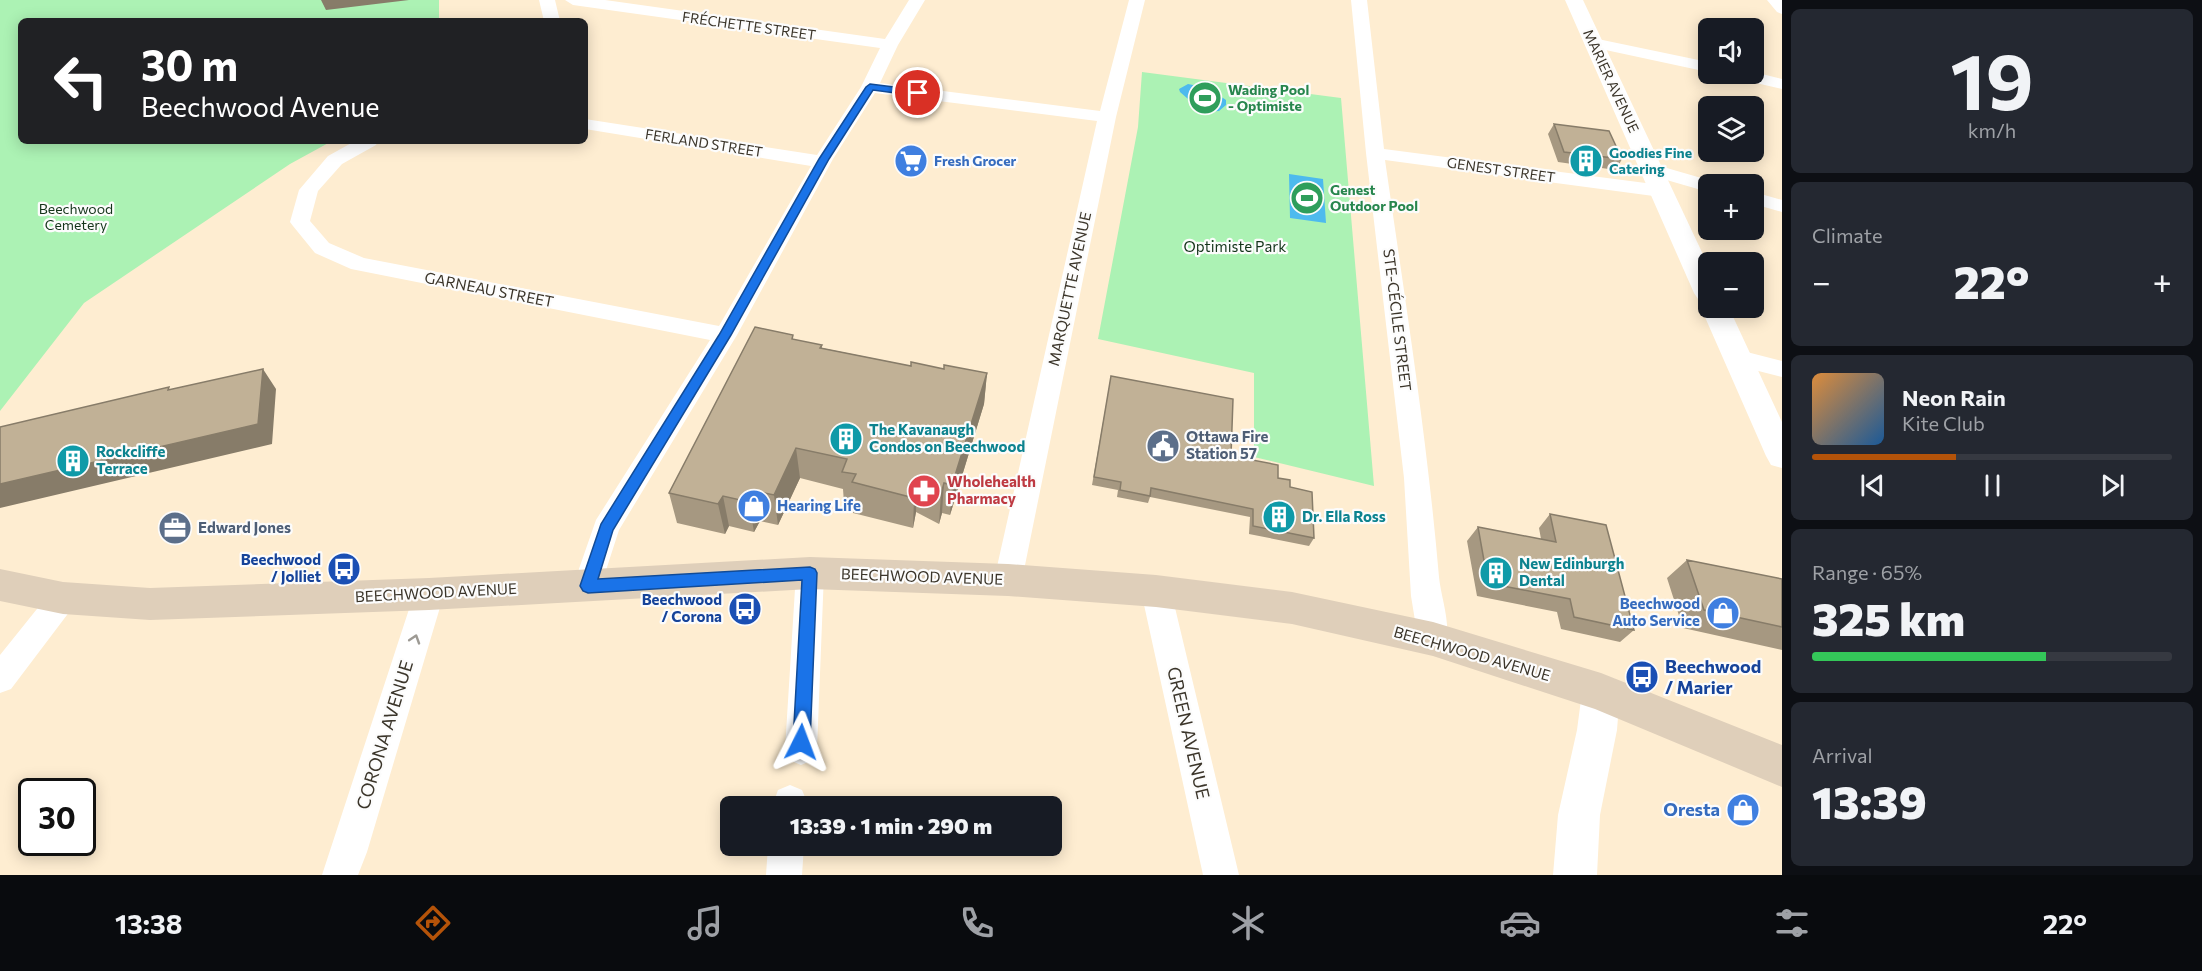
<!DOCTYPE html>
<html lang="en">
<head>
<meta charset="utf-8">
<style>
	:root { --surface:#171b24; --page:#242831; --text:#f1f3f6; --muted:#9ea1a6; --line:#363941; --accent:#b45309 }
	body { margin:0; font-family:Commissioner,sans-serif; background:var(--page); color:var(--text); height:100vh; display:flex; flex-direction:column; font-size:22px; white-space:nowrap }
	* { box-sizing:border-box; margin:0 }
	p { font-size:20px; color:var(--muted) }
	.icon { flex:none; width:33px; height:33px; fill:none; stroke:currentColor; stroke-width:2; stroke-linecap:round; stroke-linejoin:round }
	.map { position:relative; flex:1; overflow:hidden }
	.drawer { display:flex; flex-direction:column; gap:9px; padding:9px; background:#0d0f14; width:420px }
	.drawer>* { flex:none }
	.hud { position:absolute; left:18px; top:18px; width:570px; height:126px; border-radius:9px; box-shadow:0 3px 15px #0003; background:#202124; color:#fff; overflow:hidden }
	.buttons { position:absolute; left:1698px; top:18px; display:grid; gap:12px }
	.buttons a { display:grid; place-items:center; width:66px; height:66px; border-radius:9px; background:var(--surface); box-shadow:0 3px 15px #0003; font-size:30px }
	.speed { position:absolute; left:18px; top:778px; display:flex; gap:12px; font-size:30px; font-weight:700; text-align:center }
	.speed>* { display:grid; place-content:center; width:78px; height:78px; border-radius:50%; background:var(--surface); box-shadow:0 3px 15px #0003; line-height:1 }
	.speed .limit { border:3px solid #111; border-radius:9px; background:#fff; color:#111 }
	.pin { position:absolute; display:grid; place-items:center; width:51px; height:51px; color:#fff; margin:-26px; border:3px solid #fff; border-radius:50%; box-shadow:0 2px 6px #0007 }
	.me { position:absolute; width:66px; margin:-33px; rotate:3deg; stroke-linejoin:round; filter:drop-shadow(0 0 4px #0008) }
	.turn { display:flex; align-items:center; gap:21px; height:126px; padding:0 24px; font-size:27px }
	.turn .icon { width:78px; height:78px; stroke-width:2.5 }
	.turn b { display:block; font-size:42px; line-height:51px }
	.big { font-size:45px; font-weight:800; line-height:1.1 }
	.drawer .widget { flex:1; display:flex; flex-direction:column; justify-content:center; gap:9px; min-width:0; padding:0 21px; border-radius:9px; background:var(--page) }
	.drawer .dial { align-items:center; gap:0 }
	.dial b { font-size:78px; line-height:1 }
	.song { display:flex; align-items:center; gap:18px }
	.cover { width:72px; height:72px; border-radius:9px; background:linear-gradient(135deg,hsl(30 70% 55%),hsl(210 70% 35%)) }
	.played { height:6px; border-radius:3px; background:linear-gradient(90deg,var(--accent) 40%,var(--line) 40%) }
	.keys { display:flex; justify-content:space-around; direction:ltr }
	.heat { display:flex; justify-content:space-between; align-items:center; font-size:33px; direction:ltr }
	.charge { height:9px; border-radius:4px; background:linear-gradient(90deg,#34c759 65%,var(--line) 0) }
	.trip { position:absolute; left:720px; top:796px; width:342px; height:60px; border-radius:9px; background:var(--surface); box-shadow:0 3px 15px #0003; font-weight:800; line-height:60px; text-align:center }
	.menu { display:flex; height:96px; justify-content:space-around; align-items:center; background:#090b0e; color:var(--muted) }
	.menu .icon { width:42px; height:42px }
	.menu .active { color:var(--accent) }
	.menu b { font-size:27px; color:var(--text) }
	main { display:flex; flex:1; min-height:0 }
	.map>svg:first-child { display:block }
	.green { fill:#acf2b4 }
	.water { fill:#4dbaee }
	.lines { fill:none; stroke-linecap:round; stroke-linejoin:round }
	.minor { fill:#fff; fill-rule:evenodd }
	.tertiary { fill:#fff; fill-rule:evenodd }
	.secondary { fill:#dfcfba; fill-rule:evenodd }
	.wall { fill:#a69881 }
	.shaded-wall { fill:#877c69 }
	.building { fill:#c1b196; stroke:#877c69; stroke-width:1.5 }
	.oneway { stroke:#9d9a94 }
	.route { fill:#1a73e8; stroke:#114b97; stroke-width:1.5 }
	.labels { text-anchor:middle; stroke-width:4.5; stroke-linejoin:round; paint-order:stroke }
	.far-street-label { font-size:14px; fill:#3b352a; stroke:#fcfcfc }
	.far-leisure-label { font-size:14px; font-weight:bold; fill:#27864d; stroke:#fcfcfc; text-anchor:start }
	.far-culture-label { font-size:14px; font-weight:bold; fill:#0d838f; stroke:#fcfcfc; text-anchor:start }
	.far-shop-label { font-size:14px; font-weight:bold; fill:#366cbe; stroke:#fcfcfc; text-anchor:start }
	.far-park-label { font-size:14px; fill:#14341a; stroke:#fcfcfc }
	.park-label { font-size:15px; fill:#14341a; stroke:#fcfcfc }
	.street-label { font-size:15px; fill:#3b352a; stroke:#fcfcfc }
	.culture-label { font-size:15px; font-weight:bold; fill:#0d838f; stroke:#fcfcfc; text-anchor:start }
	.service-label { font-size:15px; font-weight:bold; fill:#4e5e75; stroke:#fcfcfc; text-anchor:start }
	.health-label { font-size:15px; font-weight:bold; fill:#be3a42; stroke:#fcfcfc; text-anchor:start }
	.shop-label { font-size:15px; font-weight:bold; fill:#366cbe; stroke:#fcfcfc; text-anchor:start }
	.transit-label { font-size:15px; font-weight:bold; fill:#164399; stroke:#fcfcfc; text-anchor:end }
	.near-transit-label { font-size:18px; font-weight:bold; fill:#164399; stroke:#fcfcfc; text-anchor:start }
	.near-street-label { font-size:18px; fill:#3b352a; stroke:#fcfcfc }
	.near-shop-label { font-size:18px; font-weight:bold; fill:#366cbe; stroke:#fcfcfc; text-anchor:end }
</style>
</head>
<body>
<main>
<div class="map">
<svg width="1782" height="875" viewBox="0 0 1782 875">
	<rect width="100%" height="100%" fill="#feedd1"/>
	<path class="green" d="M0,0H439V21H21V141H332L290,164L84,303L0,411Z
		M1142,72L1341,98L1374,486L1254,457V373L1098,339L1138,127Z"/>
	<path class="water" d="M1188,84L1208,88L1226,100V105L1219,111L1203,112L1180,92L1179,89Z
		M1289,174L1323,179L1326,223L1290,218Z"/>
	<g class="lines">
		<path class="minor" d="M539,0H555L560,21H544Z
			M565,0H605L885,39L909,0H925L898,45L880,83L1100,111L1129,0H1145L1116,117L1022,580L1018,589L1008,592L998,589L994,580L1097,121L875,93L833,159L737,335L619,530L598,595L588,598L578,595L573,586L596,520L710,340L351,269L315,253L293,226L290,222L299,190L328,156L355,141H378L376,145L342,164L318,191L310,221L329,243L364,258L719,326L811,166L585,129V119L817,155L861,87L880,48L573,5Z
			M1351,0H1367L1384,149L1661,185L1668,187L1671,191L1668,195L1661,197L1385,160C1405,299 1427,437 1439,577C1441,598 1453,629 1444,648L1433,652L1422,648L1418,639L1411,596L1404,478L1366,153Z
			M1767,0H1782V14L1777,12Z
			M1593,38L1708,62V72L1587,46L1585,43L1587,40Z
			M1754,72L1782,79V89L1734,78L1732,74Z
			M1653,164L1715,182L1717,184H1708V192L1646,174L1643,170L1646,166Z
			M1754,192L1782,200V212L1754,204Z
			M1739,350L1782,361V377L1731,364L1727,358L1731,352Z
			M810,561L820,564L824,573L817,749L813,760L801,765L789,760L785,749L796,573L800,564Z
			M1156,579L1166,582L1171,591L1239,875H1203L1141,591L1146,582Z
			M429,582L439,585L444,594L367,852L358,875H322L414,594L419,585Z
			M63,585L73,589L78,598L73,607L11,689L0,693V655L53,589Z
			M790,785L802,790L807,802L806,807H772L778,790Z
			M768,846H804L802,875H766Z"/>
		<path class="tertiary" d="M1565,0H1583L1708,265V308H1729L1782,422V468L1771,465L1766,456L1701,308L1706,301L1698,299L1694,293Z
			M1601,674L1615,679L1620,692L1617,730L1600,815L1597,875H1553L1558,815L1577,730L1582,692L1587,679Z"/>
		<path class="secondary" d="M810,557L1008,564L1156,575L1292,592L1433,622L1601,673L1782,745V787L1595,709L1433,656L1292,624L1156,607L1008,596L810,589L429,610L150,620L63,614L0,601V569L63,582L150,588L429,578Z"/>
	</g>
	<path class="wall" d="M1554,124L1622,159L1616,170L1558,162L1548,134Z
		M794,340L822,345V348L911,366L987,373L984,404L950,515L942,513L939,524L916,512L913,528L853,513V504L844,503L843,489L800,478L778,525L760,521L754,532L729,526L725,534L677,523L669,493Z
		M1111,376L1231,456L1278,478L1290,487L1314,538L1309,546L1249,534L1250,517L1150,497L1148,503L1117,497L1118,490L1092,485Z
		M1550,514L1634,630L1620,642L1561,629L1557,612L1477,596L1467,541L1478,527L1541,539L1539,528Z
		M1687,560L1782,579V650L1683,628L1667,578Z"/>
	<path class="shaded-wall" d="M321,0H409L326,10Z
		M263,369L276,389L272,444L0,508V484Z
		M987,373L984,404L950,515L952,485Z
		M796,448L800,478L778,525L774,495Z
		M917,482L916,512L913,528L914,498Z
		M944,483L942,513L939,524L941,494Z
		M755,491L760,521L754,532L749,502Z
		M723,496L729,526L725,534L718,504Z"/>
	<path class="building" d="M1554,124L1609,131L1622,159L1564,152Z
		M755,327L793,335L792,339L822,345L820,348L911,366V362L944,369V365L987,373L952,485L944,483L941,494L917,482L914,498L852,482L856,474L842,472L847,459L796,448L774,495L755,491L749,502L723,496L718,504L669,493Z
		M263,369L258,424L0,484V427L169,387L168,390Z
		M1111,376L1233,399L1231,456L1278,465V478L1290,480V487L1312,492L1314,538L1253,526V509L1151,488L1150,496L1120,490L1121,482L1094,477Z
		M1550,514L1606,525L1634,630L1574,617L1570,599L1488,583L1478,527L1556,542Z
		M1687,560L1782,579V627L1704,610Z"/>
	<defs><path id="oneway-chevron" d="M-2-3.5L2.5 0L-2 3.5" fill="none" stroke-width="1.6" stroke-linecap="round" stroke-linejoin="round" transform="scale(1.5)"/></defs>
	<use class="oneway" href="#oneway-chevron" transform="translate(415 639) rotate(-72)"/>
	<path class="route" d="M870,84L918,90L923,93L918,96L873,90L829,159L731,335L613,530L598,579L810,567L815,569L817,573L810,742L808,748L801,750L795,748L793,742L802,580L588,593L583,591L580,586L601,524L719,335L819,159L866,87Z"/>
	<defs>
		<symbol id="stadium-disc" viewBox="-11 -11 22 22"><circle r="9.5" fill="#2e9e5b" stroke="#fcfcfc"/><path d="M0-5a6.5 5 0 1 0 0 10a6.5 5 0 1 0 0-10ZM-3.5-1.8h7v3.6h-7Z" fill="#fff"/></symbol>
		<symbol id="supermarket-disc" viewBox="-11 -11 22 22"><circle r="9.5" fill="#3f7fe0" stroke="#fcfcfc"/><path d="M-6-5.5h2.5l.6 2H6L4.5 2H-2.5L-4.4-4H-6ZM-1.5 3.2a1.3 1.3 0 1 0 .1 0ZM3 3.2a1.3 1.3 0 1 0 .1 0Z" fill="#fff"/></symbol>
		<symbol id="building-disc" viewBox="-11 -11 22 22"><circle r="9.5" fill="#0f9aa8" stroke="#fcfcfc"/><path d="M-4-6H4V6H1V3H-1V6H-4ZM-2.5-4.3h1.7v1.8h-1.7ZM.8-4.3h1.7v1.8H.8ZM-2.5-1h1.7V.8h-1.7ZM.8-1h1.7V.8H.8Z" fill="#fff"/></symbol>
		<symbol id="civic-disc" viewBox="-11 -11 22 22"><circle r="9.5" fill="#5c6f8a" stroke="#fcfcfc"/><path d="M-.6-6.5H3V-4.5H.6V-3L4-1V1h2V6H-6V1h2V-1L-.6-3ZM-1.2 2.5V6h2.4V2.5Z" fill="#fff"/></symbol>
		<symbol id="pharmacy-disc" viewBox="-11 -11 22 22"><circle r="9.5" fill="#e0444e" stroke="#fcfcfc"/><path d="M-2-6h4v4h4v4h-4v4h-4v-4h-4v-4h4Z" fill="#fff"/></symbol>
		<symbol id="shop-disc" viewBox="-11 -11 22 22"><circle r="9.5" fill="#3f7fe0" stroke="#fcfcfc"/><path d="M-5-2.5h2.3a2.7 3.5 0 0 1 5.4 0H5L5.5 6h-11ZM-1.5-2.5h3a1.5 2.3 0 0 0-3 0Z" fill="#fff"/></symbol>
		<symbol id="office-disc" viewBox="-11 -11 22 22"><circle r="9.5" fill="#5c6f8a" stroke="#fcfcfc"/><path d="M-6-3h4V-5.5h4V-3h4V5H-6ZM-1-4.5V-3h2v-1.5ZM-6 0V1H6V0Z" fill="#fff"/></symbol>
		<symbol id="bus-disc" viewBox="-11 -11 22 22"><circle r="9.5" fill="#1a4fb4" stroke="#fcfcfc"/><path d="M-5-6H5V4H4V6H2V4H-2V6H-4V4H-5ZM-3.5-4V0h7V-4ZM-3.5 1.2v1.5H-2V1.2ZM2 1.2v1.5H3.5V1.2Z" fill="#fff"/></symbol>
	</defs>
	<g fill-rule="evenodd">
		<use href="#stadium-disc" x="1186" y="79" width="38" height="38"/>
		<use href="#supermarket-disc" x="892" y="142" width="38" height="38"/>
		<use href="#building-disc" x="1567" y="142" width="38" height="38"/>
		<use href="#stadium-disc" x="1288" y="179" width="38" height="38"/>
		<use href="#building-disc" x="827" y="420" width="38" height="38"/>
		<use href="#civic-disc" x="1144" y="427" width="38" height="38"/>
		<use href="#building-disc" x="54" y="442" width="38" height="38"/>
		<use href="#pharmacy-disc" x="905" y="472" width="38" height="38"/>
		<use href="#shop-disc" x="735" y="487" width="38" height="38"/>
		<use href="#building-disc" x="1260" y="498" width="38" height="38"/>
		<use href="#office-disc" x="156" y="509" width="38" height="38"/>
		<use href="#bus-disc" x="325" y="550" width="38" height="38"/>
		<use href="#building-disc" x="1477" y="554" width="38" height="38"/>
		<use href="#bus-disc" x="726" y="590" width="38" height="38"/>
		<use href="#shop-disc" x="1704" y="594" width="38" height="38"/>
		<use href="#bus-disc" x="1623" y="658" width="38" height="38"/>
		<use href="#shop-disc" x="1724" y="791" width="38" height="38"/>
	</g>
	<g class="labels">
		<g class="far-street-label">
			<text transform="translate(749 26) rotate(8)" y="5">FRÉCHETTE STREET</text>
			<text transform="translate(1611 81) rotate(65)" y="5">MARIER AVENUE</text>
			<text transform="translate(704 143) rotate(9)" y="5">FERLAND STREET</text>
			<text transform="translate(1501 170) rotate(8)" y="5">GENEST STREET</text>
		</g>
		<g class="far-leisure-label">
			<text x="1228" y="95">Wading Pool<tspan x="1228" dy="16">- Optimiste</tspan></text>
			<text x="1330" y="195">Genest<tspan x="1330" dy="16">Outdoor Pool</tspan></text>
		</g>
		<g class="far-culture-label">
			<text x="1609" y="158">Goodies Fine<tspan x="1609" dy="16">Catering</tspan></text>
		</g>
		<g class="far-shop-label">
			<text x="934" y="166">Fresh Grocer</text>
		</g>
		<g class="far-park-label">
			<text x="76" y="214">Beechwood<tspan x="76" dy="16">Cemetery</tspan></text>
		</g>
		<g class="park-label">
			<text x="1235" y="252">Optimiste Park</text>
		</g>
		<g class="street-label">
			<text transform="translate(1070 289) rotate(-78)" y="5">MARQUETTE AVENUE</text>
			<text transform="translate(489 290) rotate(11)" y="5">GARNEAU STREET</text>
			<text transform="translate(1397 320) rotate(83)" y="5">STE-CÉCILE STREET</text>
			<text transform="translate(922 577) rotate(2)" y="5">BEECHWOOD AVENUE</text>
			<text transform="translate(436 593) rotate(-3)" y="5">BEECHWOOD AVENUE</text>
			<text transform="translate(1472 654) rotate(16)" y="5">BEECHWOOD AVENUE</text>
		</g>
		<g class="culture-label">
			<text x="869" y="435">The Kavanaugh<tspan x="869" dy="17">Condos on Beechwood</tspan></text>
			<text x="96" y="457">Rockcliffe<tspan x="96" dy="17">Terrace</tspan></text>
			<text x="1302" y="522">Dr. Ella Ross</text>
			<text x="1519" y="569">New Edinburgh<tspan x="1519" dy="17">Dental</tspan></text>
		</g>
		<g class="service-label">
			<text x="1186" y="442">Ottawa Fire<tspan x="1186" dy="17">Station 57</tspan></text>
			<text x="198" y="533">Edward Jones</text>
		</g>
		<g class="health-label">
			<text x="947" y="487">Wholehealth<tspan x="947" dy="17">Pharmacy</tspan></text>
		</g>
		<g class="shop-label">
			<text x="777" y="511">Hearing Life</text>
			<text x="1700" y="609" text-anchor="end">Beechwood<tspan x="1700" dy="17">Auto Service</tspan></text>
		</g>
		<g class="transit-label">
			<text x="321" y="565">Beechwood<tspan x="321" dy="17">/ Jolliet</tspan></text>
			<text x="722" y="605">Beechwood<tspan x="722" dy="17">/ Corona</tspan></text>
		</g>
		<g class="near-transit-label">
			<text x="1665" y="673">Beechwood<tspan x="1665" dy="21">/ Marier</tspan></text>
		</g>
		<g class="near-street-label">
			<text transform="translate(1188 733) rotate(77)" y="6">GREEN AVENUE</text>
			<text transform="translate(385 735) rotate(-73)" y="6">CORONA AVENUE</text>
		</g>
		<g class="near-shop-label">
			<text x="1720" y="816">Oresta</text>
		</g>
	</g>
</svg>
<div class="buttons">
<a><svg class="icon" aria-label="sound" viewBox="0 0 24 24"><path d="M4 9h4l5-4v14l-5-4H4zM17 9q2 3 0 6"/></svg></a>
<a><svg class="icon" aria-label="layers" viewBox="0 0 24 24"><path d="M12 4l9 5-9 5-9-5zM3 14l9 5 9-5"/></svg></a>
<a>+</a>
<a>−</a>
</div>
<div class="speed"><div class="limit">30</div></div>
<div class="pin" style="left:918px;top:93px;background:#d93025"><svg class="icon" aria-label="arrive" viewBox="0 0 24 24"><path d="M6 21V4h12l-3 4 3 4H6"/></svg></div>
<svg class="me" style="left:801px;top:742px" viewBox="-20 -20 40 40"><path d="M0-17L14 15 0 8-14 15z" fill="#1a73e8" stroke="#fff" stroke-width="4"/></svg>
<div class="trip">13:39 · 1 min · 290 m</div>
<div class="hud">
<div class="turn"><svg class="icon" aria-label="left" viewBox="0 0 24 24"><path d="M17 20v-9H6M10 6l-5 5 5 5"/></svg><div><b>30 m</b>Beechwood Avenue</div></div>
</div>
</div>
<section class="drawer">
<div class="widget dial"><b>19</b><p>km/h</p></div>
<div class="widget"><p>Climate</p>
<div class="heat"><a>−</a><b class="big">22°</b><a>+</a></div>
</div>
<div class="widget">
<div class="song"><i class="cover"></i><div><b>Neon Rain</b><p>Kite Club</p></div></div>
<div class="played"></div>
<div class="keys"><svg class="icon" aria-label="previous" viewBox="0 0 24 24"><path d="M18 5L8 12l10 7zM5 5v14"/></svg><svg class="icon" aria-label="pause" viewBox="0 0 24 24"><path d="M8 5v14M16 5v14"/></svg><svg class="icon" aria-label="next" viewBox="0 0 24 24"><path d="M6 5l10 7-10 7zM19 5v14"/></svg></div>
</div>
<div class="widget"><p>Range · 65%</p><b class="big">325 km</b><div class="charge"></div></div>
<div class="widget"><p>Arrival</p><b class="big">13:39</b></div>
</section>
</main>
<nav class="menu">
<b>13:38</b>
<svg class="icon active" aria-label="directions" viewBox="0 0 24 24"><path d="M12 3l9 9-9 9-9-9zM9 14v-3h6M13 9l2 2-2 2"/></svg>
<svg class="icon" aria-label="music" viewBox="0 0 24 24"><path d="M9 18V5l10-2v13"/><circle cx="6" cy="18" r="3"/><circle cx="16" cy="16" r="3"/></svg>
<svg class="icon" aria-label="phone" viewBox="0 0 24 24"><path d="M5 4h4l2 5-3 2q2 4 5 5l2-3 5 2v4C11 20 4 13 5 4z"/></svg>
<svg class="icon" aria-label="climate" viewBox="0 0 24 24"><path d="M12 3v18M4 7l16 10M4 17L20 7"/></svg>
<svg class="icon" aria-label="car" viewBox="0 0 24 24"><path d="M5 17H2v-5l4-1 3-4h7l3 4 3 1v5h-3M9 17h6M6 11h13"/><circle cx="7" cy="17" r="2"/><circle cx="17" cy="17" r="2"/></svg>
<svg class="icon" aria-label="filters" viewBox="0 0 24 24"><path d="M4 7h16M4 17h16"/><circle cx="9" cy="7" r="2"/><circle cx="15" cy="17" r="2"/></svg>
<b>22°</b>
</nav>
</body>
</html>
